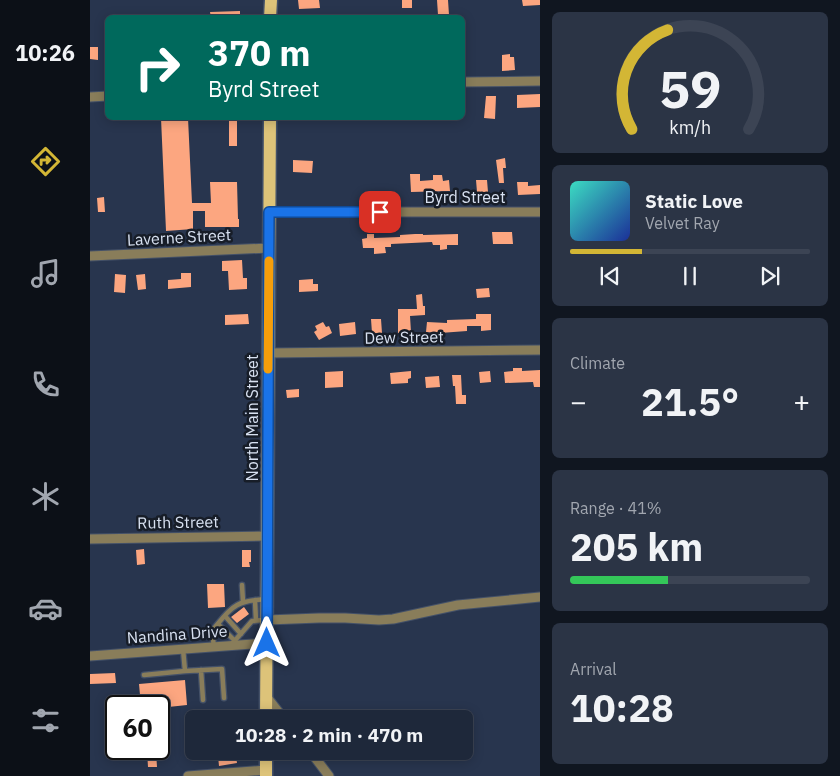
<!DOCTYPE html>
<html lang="en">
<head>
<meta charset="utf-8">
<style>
	:root { --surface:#1e283a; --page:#2b3445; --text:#f1f3f6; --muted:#a1a6af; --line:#3c4454; --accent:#d3b635 }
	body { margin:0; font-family:"IBM Plex Sans",sans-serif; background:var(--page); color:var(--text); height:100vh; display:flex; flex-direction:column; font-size:19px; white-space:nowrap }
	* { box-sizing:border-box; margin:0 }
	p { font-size:16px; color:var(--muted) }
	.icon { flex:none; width:28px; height:28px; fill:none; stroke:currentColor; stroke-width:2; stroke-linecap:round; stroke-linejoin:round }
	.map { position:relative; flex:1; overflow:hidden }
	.details { display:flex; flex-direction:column; gap:12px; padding:12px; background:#101620; width:300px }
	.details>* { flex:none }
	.guide { position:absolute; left:15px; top:15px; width:360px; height:105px; border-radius:8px; box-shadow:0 2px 12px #0003,0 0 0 1px var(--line); background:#00695c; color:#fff; overflow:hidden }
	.speed { position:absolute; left:15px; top:695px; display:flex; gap:10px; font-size:25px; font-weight:700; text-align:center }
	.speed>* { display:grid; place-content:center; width:65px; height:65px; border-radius:50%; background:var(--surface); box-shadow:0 2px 12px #0003,0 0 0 1px var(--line); line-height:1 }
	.speed .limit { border:2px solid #111; border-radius:8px; background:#fff; color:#111 }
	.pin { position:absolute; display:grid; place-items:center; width:42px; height:42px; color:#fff; margin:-21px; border-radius:10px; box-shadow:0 2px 8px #0006 }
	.me { position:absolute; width:55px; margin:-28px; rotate:0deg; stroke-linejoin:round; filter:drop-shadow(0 0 4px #0008) }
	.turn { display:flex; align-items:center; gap:18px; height:105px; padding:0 20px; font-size:22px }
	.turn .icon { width:65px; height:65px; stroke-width:2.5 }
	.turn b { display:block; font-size:35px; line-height:42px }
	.big { font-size:38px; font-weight:700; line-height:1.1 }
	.details .tile { flex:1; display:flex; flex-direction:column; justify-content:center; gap:8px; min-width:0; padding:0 18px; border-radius:8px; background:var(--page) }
	.details .dial { align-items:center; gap:0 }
	.dial svg { height:130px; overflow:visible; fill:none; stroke:var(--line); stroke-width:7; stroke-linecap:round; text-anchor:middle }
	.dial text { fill:var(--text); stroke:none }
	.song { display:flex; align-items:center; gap:15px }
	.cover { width:60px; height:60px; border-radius:8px; background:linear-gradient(135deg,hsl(170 70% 55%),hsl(230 70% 35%)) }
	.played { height:5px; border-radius:2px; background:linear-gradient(90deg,var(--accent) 30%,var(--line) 30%) }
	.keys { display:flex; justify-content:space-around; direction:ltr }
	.heat { display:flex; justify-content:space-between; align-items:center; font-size:28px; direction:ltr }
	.charge { height:8px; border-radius:4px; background:linear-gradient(90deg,#34c759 41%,var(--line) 0) }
	.trip { position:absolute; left:95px; top:710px; width:288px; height:50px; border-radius:8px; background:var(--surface); box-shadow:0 2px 12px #0003,0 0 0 1px var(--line); font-weight:700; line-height:50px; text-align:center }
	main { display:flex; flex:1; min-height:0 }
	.tabs { display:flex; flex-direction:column; width:90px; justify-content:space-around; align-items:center; background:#0c1017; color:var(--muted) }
	.tabs .icon { width:35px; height:35px }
	.tabs .selected { color:var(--accent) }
	.tabs b { font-size:22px; color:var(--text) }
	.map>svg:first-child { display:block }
	.building { fill:#fca680 }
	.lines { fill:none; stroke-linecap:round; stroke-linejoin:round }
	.service-casing { stroke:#445168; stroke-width:7 }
	.minor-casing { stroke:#445168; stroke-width:11 }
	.primary-casing { stroke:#445168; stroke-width:15 }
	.service { stroke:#897d5a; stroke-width:4.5 }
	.minor { stroke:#897d5a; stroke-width:9 }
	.primary { stroke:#ddc379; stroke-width:12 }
	.route-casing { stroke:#114b97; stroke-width:12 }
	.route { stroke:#1a73e8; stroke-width:9 }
	.slow { stroke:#f59e0b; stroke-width:9 }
	.labels { text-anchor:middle; stroke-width:5; stroke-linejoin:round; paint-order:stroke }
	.street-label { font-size:16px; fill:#d8e1f1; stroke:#171d28 }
</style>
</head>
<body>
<main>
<nav class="tabs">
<b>10:26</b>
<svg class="icon selected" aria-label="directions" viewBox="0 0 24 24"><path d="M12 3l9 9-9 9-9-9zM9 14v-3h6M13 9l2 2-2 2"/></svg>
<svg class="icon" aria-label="music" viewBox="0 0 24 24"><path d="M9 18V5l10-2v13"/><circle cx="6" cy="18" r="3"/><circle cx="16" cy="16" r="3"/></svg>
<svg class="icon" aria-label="phone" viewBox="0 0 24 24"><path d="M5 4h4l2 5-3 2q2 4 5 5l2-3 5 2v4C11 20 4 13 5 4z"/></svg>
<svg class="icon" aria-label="climate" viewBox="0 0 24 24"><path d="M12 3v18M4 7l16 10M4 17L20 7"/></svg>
<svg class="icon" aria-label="car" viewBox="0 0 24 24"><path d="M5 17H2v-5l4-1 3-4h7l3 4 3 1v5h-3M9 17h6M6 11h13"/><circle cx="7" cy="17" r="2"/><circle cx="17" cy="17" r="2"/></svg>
<svg class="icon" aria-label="filters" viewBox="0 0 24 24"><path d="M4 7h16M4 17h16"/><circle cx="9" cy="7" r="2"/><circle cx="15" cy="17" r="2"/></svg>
</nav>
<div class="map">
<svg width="450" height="776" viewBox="0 0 450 776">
	<rect width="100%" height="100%" fill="#28354e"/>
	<path class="building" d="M208,0H229L230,8L209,9Z
		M312,0H322V8H312Z
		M347,0H358L359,15H348Z
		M432,0H450V5L433,6Z
		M150,11V18H121L120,12Z
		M0,47H8V60L0,59Z
		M420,54V57H424L425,70L412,71V55Z
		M450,94V107L427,108V95Z
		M396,96H406L405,119L394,118Z
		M71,118H98L102,203H121L120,182H147L148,219H149V227H115V211H103V229L76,231Z
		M139,118H147V146H139Z
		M415,158L416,168H413L414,183H409L406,160Z
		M203,160L223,161L222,173L203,172Z
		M320,174H330V181L343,180V175H352L353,181L359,180L360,191L321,192Z
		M386,180H397L398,192H387Z
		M427,182H438V186L450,185V194L428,195Z
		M14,197L15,212H8L7,198Z
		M402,232H422L423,244H403Z
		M277,234H284V238L310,237V235L325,234H333V235L368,234V245H357V249L350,250V245H343L342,242L301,244V247H295L296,253L284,254V248H273L272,239L277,238Z
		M152,260L153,278H157V289L139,290L138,271H132V261Z
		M91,273H101V287L78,289V280L91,279Z
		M25,274L36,275L35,293L24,292Z
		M55,274L56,289L48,290L46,275Z
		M223,279V284H228V291L209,292V280Z
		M399,288L400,297L387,298L386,289Z
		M332,294L333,306H335V315L320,316L321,332L308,333V309H327L326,295Z
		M158,314L159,324L135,325V315Z
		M386,314H401V330L391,331V326H377V331L350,333L336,332L337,322L357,323V320L386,319Z
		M281,319H291L292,333H282Z
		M233,322L236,327L239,326L242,333L229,340L224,332L227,330L225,326Z
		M265,322L266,334L250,336L249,324Z
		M423,368H432V371L450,370V387H444L443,382L415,383L414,372L423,371Z
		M253,371V387L235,388V372Z
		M321,371V378L318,379V383L301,384L300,373Z
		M400,371L401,382L390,383L389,372Z
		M362,375H371L372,395H376V404H366L365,386H363Z
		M349,376L350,387L336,388L335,377Z
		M209,389V397L197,398L196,390Z
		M54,549L55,564L47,565L46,550Z
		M152,550H161V562H159L160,567H152Z
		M117,584H134L135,607L118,608Z
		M154,607L159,614L147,623L141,617Z
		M25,673L26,683L0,684V674Z
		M95,680L97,705L69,708V706H51L49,684Z
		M57,751H66L67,767H58Z
		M139,754V757L146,756L147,763L129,766L128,756Z"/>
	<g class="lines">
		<defs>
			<path id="service" d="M152,585L153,602
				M165,600L166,621
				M135,616L151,634
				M128,624L145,641
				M141,645L162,621L175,620
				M124,647L122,631C131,620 141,605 155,602C162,600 169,600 176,599
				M111,670L113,700
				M95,671L132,669L134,698
				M54,675L95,671L93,649"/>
			<path id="minor" d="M372,82L450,81
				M0,97L18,96
				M179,212H450
				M0,256L179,248
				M178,353L450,350
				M0,539L177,536
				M177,620L229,618H255L289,620L303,619L368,605L450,597
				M0,656L177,643
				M176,696L194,719
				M220,751L239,776
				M98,776L176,770"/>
			<path id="primary" d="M180,18L181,0
				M176,719L180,118
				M176,776V751"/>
		</defs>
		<use href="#service" class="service-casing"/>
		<use href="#minor" class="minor-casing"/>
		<use href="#primary" class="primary-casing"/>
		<use href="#service" class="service"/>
		<use href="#minor" class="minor"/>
		<use href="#primary" class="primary"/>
	</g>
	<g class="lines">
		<defs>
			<path id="route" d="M177,643L179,212H290"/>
		</defs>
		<use href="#route" class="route-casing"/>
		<use href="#route" class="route"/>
		<path class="slow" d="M178,369L179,261"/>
	</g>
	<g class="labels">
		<g class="street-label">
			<text x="375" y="203">Byrd Street</text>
			<text transform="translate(89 237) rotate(-3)" y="6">Laverne Street</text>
			<text transform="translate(314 337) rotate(-1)" y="6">Dew Street</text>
			<text transform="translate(162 418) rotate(-90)" y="6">North Main Street</text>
			<text transform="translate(88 522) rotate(-1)" y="6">Ruth Street</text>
			<text transform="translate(87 634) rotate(-4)" y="6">Nandina Drive</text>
		</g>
	</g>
</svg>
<div class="speed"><div class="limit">60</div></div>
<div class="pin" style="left:290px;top:212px;background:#d93025"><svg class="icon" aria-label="arrive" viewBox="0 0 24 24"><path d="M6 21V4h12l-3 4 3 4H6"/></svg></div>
<svg class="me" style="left:177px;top:643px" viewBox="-20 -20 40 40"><path d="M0-17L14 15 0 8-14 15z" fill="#1a73e8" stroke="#fff" stroke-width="4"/></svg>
<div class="trip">10:28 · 2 min · 470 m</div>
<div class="guide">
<div class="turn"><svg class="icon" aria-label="right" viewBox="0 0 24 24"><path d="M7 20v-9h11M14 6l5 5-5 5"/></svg><div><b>370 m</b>Byrd Street</div></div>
</div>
</div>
<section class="details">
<div class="tile dial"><svg viewBox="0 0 100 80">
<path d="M14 69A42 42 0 1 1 86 69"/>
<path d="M14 69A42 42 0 0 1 36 8" stroke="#d3b635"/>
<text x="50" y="56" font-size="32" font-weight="700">59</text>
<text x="50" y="72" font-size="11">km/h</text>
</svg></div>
<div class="tile">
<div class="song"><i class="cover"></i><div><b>Static Love</b><p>Velvet Ray</p></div></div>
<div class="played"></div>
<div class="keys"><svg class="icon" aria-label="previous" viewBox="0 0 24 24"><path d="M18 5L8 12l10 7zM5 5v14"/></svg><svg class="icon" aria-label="pause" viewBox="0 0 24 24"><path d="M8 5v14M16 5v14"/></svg><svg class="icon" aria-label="next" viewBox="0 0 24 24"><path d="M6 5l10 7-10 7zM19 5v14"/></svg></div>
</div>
<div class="tile"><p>Climate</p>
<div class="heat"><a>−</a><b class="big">21.5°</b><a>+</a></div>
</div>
<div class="tile"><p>Range · 41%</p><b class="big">205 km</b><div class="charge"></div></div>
<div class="tile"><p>Arrival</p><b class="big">10:28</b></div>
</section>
</main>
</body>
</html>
